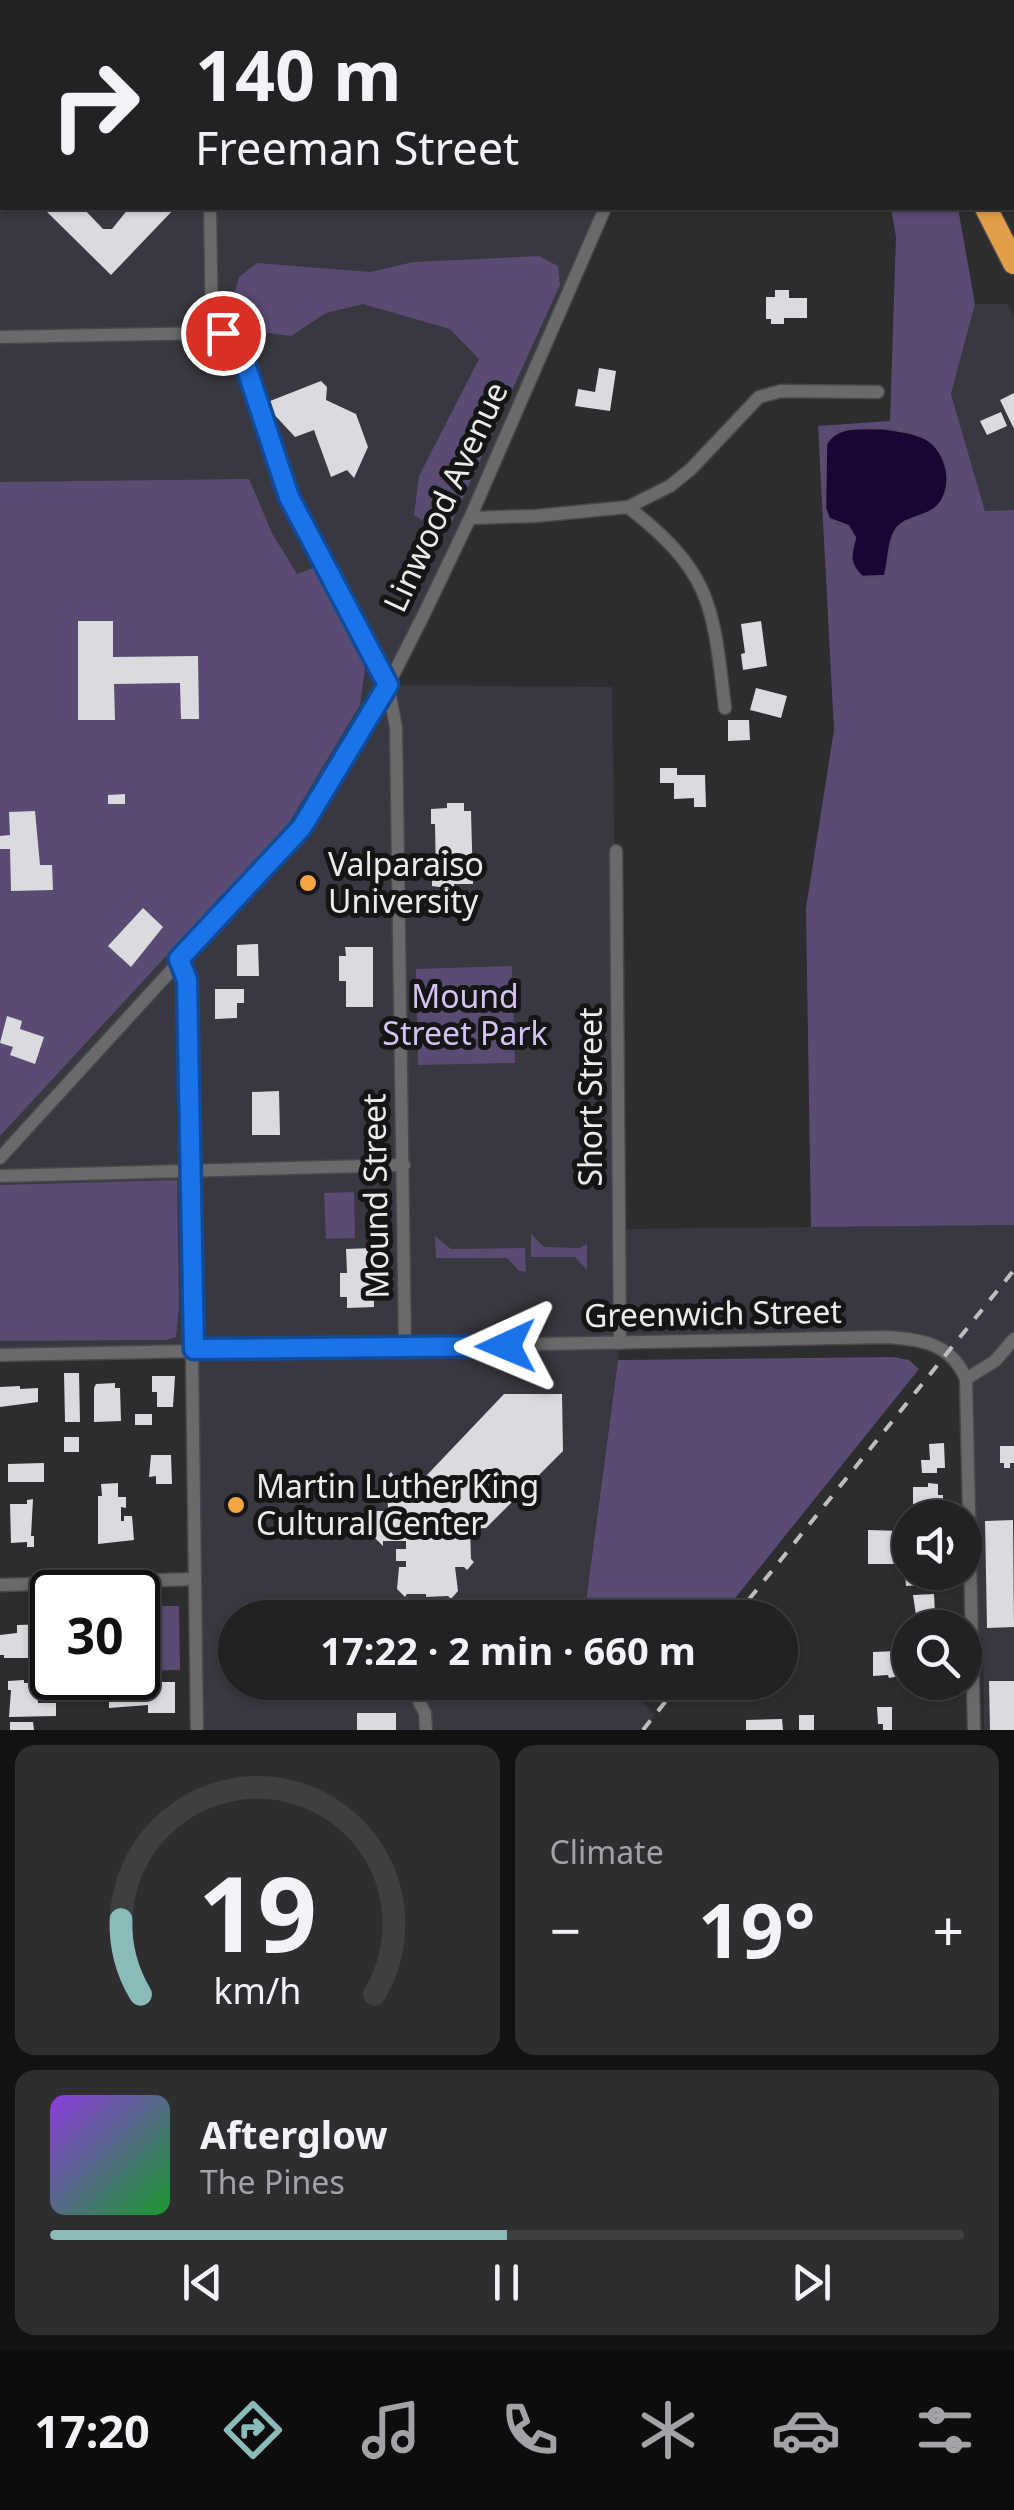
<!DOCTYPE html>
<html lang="en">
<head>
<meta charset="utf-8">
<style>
	:root { --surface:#222123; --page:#2e2e30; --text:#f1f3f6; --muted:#a2a3a6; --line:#3f3e41; --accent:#8bbbb9 }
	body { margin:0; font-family:"Noto Sans",sans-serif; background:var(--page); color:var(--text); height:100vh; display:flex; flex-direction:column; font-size:38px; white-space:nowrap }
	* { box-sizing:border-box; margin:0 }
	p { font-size:32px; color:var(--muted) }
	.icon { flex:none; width:55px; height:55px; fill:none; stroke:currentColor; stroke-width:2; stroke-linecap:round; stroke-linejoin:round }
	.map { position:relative; height:1730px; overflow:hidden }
	.drawer { display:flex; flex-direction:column; gap:15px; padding:15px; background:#131213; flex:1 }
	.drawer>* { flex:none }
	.guide { position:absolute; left:0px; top:0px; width:1015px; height:210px; box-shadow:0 2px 8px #0004,0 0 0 2px var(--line); background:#222123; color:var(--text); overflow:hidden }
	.buttons { position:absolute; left:892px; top:1500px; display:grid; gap:20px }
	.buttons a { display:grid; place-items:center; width:90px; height:90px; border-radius:50%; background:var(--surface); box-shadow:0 2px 8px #0004,0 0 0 2px var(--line); font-size:50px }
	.speed { position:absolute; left:30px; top:1570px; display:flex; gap:20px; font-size:50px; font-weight:700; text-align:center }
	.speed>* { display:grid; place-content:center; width:130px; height:130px; border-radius:50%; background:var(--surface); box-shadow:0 2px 8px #0004,0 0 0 2px var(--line); line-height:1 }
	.speed .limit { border:5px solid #111; border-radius:15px; background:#fff; color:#111 }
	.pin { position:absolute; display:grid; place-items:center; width:85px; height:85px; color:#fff; margin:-42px; border:5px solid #fff; border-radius:50%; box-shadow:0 2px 10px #0007 }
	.me { position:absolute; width:110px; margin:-55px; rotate:269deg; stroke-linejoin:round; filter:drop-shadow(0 0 8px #0008) }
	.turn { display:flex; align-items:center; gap:35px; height:210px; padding:0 30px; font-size:45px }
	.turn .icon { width:130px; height:130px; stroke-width:2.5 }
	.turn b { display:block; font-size:70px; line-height:85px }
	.big { font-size:75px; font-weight:700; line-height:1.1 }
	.drawer .tile { flex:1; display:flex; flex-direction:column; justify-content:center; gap:15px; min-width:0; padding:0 35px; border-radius:20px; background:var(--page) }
	.drawer .dial { align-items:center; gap:0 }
	.dial svg { height:260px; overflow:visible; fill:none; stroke:var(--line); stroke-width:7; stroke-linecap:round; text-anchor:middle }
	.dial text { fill:var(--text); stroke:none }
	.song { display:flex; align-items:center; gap:30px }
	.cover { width:120px; height:120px; border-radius:15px; background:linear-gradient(135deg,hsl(270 70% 55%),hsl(130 70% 35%)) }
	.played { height:10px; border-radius:5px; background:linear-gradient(90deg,var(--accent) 50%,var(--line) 50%) }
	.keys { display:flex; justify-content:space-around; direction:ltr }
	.heat { display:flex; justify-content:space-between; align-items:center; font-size:55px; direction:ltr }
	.drawer .tiles { flex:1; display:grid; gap:15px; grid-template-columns:1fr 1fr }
	.tile:last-child { grid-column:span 2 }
	.trip { position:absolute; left:218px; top:1600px; width:580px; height:100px; border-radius:50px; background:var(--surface); box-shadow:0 2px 8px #0004,0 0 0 2px var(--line); font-weight:700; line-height:100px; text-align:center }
	.menu { display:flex; height:160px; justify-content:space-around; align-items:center; background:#0e0d0e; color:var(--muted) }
	.menu .icon { width:70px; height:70px }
	.menu .on { color:var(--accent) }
	.menu b { font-size:45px; color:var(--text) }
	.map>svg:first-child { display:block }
	.built { fill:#39373f }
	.green { fill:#594b72; fill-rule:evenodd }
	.water { fill:#1b0534; stroke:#594a6b; stroke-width:2.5 }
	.building { fill:#dbdade }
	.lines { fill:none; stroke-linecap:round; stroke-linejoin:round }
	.street-casing { stroke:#48484a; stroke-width:15 }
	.highway-casing { stroke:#48484a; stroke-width:25 }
	.street { stroke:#6a696c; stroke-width:12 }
	.highway { stroke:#e39e49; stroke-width:22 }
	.rail { stroke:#bebdc0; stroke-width:4; stroke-dasharray:12 12; stroke-linecap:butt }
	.route-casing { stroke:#114b97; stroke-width:25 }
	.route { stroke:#1a73e8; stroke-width:18 }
	.poi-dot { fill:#f2a541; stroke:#151516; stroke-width:4 }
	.labels { text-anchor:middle; stroke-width:10; stroke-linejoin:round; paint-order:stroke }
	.street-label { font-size:32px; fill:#ebeaec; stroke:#151516 }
	.poi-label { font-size:32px; fill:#ebeaec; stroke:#151516; text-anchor:start }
	.park-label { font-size:32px; fill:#d3c3f4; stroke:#151516 }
</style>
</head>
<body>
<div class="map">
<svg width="1014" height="1730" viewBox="0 0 1014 1730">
	<rect width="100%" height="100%" fill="#2d2c2f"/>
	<path class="built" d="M0,0H696L2,2V208H605L389,685L612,687L620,1229L1014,1225V1730H984L983,1638H972L966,1379L924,1340L620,1343L584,1617L235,1618V1682L622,1683L655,1715L643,1730H197L194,1350L0,1355Z
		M975,304H1008L1014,317V510L985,511L951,394Z"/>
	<path class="green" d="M891,208H958L975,304L951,394L985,511L1014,510V1225L811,1227L806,908L834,730L818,426L890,421L896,237ZM882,428L911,432L934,510C923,515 905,518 897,528C883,547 897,558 873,578L862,577C849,563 850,556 855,538L848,526L837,524L825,507L826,453L840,430Z
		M539,256L558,266L560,285L452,522L433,527L414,515L419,476L479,359L450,329L363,304L326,313L291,336L255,331L239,320L232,301L239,277L257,263L371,272L413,262Z
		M249,479L272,533L297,574L313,568L360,648L365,669L360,705L289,823L0,1136V482Z
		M512,966L515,1063L418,1065L416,969Z
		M177,1180L179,1306L176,1337L166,1340L0,1341V1185Z
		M354,1192L355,1238L326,1239L324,1193Z
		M531,1234L544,1247L579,1248L587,1244V1270L575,1257H531Z
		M435,1236L451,1249L525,1248L526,1272L519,1271L507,1258H436Z
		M893,1357L909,1360L919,1369L720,1617H584L618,1360Z
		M179,1606L180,1670L138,1671V1606Z"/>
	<path class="water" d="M882,428C915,433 939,434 947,471C949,484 946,498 937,507C926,518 905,516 896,530C888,542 889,562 885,576L862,577C848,563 850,556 855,538L848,526L829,519L825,508L826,444C836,424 862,429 882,428Z"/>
	<path class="building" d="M43,208H83L103,229H112L129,208H175L111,275Z
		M775,290H789V298H807V318H784V324H771V319H766V297H775Z
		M599,368L616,371L610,411L575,406L578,389L595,392Z
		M321,381L327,387L326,400L356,414L368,447L354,478L347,470L331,477L314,430L295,437L270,410V401Z
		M1014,393V429L1000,400Z
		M1001,412L1007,426L987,435L980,421Z
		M78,621H113V657L198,656L199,719H181L180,683L114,684L115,720H78Z
		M761,621L767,666L743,670L741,654L745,653L741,624Z
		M756,688L787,696L781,718L750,710Z
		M728,720H749L750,740L728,741Z
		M660,768H677V775H705L706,807H694V798L674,799V783H660Z
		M125,794V804H108V795Z
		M447,803H464V811H471L473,884H454V889L432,886V878H436L435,824H431V809L447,808Z
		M35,811L40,865H52L53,890L11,891L10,849H0V836L10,835L9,812Z
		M143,908L163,927L131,967L108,946Z
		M258,944L259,976H237V945Z
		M345,947H373V1007H346V981H339V956H346Z
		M215,989H244V1003H237V1018L215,1019Z
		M7,1016L22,1021L20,1029L44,1037L35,1064L10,1055L13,1047L0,1043Z
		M279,1091L280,1135H252V1092Z
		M373,1248L374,1307L347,1308V1297H340V1273H347L346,1249Z
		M64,1373H79L80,1422H65Z
		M152,1376H175L173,1407H157V1392H152Z
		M115,1383V1388H120L121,1421L94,1422V1388L96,1384Z
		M20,1386V1389L38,1388V1402L0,1407V1387Z
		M504,1394H562L563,1451L486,1528L470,1529L471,1559L474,1562L467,1570L464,1567H455L458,1591L451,1599L448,1596L426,1597V1594H407L405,1597L397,1589L399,1567H406V1561H396V1549H406V1541H383V1546L374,1537L376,1511H388L387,1483L383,1481L391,1472L394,1476L427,1475Z
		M135,1414H152V1425H135Z
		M64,1437H79V1452H64Z
		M944,1443L945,1468H937V1473H922L921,1460H930L929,1444Z
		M1000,1446H1014V1463H1010V1468H1004V1463H1000Z
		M151,1455H171L172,1484H156V1476L149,1477Z
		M44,1463V1482H8V1464Z
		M118,1483V1497H126V1508L121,1507V1521H124V1516H132L134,1540L98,1544V1496H102L101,1484Z
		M928,1483L938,1484V1495H943V1508H937V1518H928V1511L917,1510V1504H913V1487H928Z
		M33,1499L31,1536H34V1547H27V1542L11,1543L10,1504H27V1500Z
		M1013,1520L1014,1627L987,1628L985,1521Z
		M868,1530L901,1531V1564H868Z
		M920,1573L921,1585L906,1586L905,1575Z
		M934,1594L935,1614L916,1615L913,1595Z
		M387,1605L388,1618H322L321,1606Z
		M52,1624V1666H42V1661H30L29,1658H4V1655H0V1635L17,1633V1625Z
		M897,1644H910V1674L889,1678L888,1675L873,1676V1652L897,1651Z
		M24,1680V1683H51V1694H38V1703H56V1716L9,1717L11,1690H8V1681Z
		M989,1681H1014V1730H990Z
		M96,1682H175V1713H148V1705L109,1708V1697H96Z
		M877,1707H892V1730H883V1724H878Z
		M357,1713H396V1730H357Z
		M799,1715H814V1730H799Z
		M782,1719L783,1730H746V1720Z
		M10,1722H33L34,1730H10Z"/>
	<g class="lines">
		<defs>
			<path id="street" d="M391,0V2
				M695,2L696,0
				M210,208L212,333
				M0,337L212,333L233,338L240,348L289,497L388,685L396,727L405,1348
				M628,507C713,573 713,607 725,708
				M470,518L535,516L628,507L670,486L691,469L759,397L781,391L878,392
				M616,851L620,1343
				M179,959L187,980L197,1730
				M0,1158L302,827L388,685L424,614L470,518L605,208
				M0,1176L404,1165
				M0,1355L886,1337C921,1339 951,1343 966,1379L974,1730
				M966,1379L995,1361L1014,1339
				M0,1585L195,1579
				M411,1686L425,1713L426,1730"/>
			<path id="highway" d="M884,0L885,2
				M925,0L927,2
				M1012,179L1014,183
				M986,208L1014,263"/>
		</defs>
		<use href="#street" class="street-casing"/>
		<use href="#highway" class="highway-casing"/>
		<use href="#street" class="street"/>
		<use href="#highway" class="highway"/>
		<path class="rail" d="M734,1618L1014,1270
			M643,1730L681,1682"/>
	</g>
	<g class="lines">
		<defs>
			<path id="route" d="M223,333L233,338L240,348L289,497L388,685L302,827L179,959L187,980L194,1349L506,1346"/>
		</defs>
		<use href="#route" class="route-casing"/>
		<use href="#route" class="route"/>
	</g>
	<g class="poi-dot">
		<circle cx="308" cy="883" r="10"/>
		<circle cx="236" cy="1505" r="10"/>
	</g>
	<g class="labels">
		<g class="street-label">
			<text transform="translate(446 497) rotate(-65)" y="11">Linwood Avenue</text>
			<text transform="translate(591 1097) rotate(-90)" y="11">Short Street</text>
			<text transform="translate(376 1196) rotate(-91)" y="11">Mound Street</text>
			<text transform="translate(713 1314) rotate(-1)" y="11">Greenwich Street</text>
		</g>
		<g class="poi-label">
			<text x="328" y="876">Valparaiso<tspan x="328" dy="37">University</tspan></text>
			<text x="256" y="1498">Martin Luther King<tspan x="256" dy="37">Cultural Center</tspan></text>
		</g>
		<g class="park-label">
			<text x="465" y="1008">Mound<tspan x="465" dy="37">Street Park</tspan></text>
		</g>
	</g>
</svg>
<div class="buttons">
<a><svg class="icon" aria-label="sound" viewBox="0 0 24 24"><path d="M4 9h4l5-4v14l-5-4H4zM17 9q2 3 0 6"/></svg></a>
<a><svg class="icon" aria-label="search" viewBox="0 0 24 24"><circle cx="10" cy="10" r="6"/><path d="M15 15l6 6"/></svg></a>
</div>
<div class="speed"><div class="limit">30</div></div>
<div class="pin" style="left:223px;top:333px;background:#d93025"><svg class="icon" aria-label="arrive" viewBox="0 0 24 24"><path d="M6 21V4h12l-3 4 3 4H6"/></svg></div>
<svg class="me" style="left:506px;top:1346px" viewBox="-20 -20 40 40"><path d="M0-17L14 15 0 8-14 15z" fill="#1a73e8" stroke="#fff" stroke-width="4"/></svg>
<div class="trip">17:22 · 2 min · 660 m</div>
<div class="guide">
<div class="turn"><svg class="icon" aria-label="right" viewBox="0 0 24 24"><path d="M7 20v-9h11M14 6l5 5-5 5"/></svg><div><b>140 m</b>Freeman Street</div></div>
</div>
</div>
<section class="drawer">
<div class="tiles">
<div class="tile dial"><svg viewBox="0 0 100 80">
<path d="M14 69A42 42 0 1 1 86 69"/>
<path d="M14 69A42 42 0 0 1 8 46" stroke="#8bbbb9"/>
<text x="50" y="56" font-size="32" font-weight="700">19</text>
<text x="50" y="72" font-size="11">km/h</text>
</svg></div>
<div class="tile"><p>Climate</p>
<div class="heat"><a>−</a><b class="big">19°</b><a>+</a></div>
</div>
<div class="tile">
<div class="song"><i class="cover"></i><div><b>Afterglow</b><p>The Pines</p></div></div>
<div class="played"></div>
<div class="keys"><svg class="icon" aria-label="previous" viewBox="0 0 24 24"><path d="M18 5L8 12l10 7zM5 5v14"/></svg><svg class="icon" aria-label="pause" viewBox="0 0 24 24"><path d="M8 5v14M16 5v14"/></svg><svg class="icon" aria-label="next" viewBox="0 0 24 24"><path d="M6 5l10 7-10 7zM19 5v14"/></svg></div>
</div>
</div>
</section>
<nav class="menu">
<b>17:20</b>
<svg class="icon on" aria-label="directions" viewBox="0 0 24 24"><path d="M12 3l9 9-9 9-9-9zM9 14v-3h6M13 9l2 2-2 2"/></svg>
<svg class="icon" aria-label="music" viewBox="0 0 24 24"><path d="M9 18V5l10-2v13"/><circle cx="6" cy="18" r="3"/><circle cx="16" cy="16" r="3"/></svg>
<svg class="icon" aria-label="phone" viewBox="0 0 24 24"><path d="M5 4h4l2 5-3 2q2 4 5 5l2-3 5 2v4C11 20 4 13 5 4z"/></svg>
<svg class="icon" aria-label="climate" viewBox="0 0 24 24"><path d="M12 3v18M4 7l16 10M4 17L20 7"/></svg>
<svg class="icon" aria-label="car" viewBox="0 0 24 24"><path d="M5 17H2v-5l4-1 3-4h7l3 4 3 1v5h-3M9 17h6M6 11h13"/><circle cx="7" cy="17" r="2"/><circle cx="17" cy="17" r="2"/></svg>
<svg class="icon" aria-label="filters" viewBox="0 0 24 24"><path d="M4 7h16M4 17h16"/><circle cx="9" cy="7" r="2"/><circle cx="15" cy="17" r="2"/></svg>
</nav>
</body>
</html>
